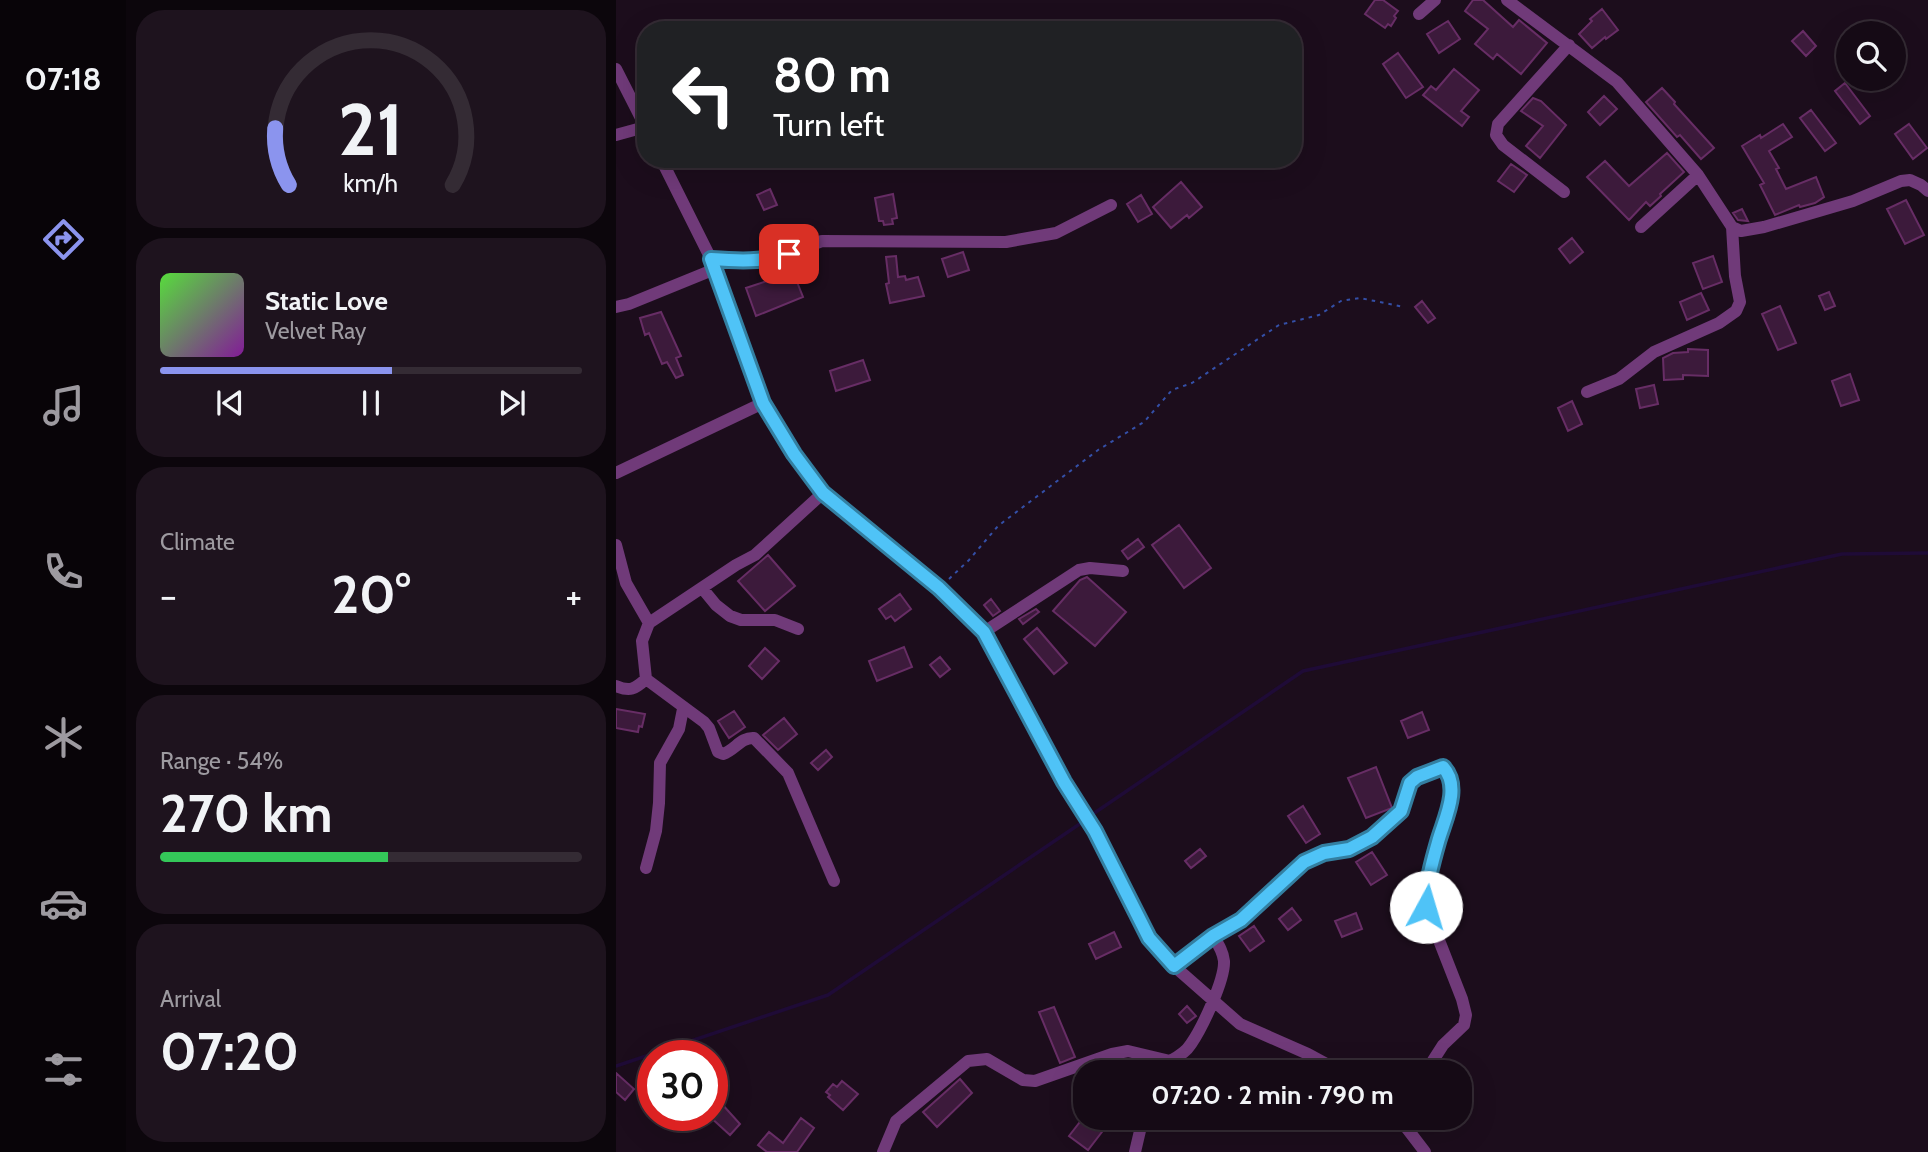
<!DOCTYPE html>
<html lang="en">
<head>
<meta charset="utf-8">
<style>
	:root { --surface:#150a15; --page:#1e131e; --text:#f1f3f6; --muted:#9d9aa0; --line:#342b34; --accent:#8b94ee }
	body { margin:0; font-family:Cabin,sans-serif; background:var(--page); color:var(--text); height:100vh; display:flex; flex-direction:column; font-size:26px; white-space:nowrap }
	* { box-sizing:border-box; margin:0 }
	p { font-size:23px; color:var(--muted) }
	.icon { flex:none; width:38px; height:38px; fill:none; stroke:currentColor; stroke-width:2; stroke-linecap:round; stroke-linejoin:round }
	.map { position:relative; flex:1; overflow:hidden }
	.panel { display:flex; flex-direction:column; gap:10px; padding:10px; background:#0c060c; width:490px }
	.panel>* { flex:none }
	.hud { position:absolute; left:21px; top:21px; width:665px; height:147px; border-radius:28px; box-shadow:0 7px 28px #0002,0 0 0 2px var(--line); background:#202124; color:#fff; overflow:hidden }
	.controls { position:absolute; left:1220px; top:21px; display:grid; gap:14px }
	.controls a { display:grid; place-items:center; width:70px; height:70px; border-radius:50%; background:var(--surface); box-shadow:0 7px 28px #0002,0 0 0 2px var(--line); font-size:35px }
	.speed { position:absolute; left:21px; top:1040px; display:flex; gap:14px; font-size:35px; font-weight:700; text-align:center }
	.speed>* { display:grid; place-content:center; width:91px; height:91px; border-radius:50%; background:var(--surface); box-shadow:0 7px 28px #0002,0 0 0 2px var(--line); line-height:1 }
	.speed .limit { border:10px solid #d22; background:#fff; color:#111 }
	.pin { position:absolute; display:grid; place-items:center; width:60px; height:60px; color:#fff; margin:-30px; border-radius:14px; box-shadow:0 4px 10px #0006 }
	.me { position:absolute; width:77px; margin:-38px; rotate:6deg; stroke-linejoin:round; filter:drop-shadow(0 0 5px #0008) }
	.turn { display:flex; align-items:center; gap:24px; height:147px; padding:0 21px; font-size:32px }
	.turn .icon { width:91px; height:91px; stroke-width:2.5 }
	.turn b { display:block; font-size:49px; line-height:60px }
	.big { font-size:52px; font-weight:700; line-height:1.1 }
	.panel .widget { flex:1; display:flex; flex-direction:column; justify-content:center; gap:10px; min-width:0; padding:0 24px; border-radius:28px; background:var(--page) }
	.panel .dial { align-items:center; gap:0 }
	.dial svg { height:182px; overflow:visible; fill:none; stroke:var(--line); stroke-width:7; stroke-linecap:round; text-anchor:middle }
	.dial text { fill:var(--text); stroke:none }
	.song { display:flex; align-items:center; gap:21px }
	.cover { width:84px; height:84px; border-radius:10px; background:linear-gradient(135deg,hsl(110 70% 55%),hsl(290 70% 35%)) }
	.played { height:7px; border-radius:4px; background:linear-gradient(90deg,var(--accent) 55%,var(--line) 55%) }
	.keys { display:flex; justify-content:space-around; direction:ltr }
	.heat { display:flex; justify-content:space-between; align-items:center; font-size:38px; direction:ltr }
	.charge { height:10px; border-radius:5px; background:linear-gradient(90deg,#34c759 54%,var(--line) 0) }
	.trip { position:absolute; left:457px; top:1060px; width:399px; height:70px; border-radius:28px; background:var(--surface); box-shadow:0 7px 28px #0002,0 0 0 2px var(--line); font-weight:700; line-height:70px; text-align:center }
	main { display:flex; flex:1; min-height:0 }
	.dock { display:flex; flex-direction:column; width:126px; justify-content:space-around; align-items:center; background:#080408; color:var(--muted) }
	.dock .icon { width:49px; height:49px }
	.dock .current { color:var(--accent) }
	.dock b { font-size:32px; color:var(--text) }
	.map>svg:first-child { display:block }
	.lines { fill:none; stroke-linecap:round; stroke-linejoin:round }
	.stream { stroke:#1f0b37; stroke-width:3.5 }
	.building { fill:#3c1a3b; stroke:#672d65; stroke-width:2 }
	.path { stroke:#344fa7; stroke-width:2; stroke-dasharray:3.5 5; stroke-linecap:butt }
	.minor { stroke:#703a79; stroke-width:12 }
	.route-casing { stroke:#337fa1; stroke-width:18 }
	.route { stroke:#4fc3f7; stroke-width:12 }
</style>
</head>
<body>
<main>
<nav class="dock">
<b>07:18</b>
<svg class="icon current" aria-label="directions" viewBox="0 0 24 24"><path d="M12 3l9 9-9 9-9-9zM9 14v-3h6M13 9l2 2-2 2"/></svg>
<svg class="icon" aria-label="music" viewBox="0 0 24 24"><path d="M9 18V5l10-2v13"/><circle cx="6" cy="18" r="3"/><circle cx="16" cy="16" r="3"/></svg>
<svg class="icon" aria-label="phone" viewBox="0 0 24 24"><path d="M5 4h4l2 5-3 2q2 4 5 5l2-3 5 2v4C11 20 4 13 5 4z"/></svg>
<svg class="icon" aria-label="climate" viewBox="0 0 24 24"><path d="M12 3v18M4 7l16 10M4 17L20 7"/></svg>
<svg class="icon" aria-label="car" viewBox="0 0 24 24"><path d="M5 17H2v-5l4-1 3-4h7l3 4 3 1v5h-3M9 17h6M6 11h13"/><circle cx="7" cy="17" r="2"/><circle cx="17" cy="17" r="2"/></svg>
<svg class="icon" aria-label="filters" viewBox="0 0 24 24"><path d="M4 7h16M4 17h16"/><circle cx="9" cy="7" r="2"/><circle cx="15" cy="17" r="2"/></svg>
</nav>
<section class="panel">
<div class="widget dial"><svg viewBox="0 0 100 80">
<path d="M14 69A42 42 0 1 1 86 69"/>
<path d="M14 69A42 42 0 0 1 8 44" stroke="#8b94ee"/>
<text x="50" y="56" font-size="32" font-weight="700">21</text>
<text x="50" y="72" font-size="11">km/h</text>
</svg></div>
<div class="widget">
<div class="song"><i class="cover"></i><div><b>Static Love</b><p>Velvet Ray</p></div></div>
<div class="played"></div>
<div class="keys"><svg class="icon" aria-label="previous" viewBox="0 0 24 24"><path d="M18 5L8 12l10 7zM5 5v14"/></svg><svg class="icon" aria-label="pause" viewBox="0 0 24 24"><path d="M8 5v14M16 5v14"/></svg><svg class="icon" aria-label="next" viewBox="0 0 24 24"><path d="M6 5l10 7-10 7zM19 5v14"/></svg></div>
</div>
<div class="widget"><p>Climate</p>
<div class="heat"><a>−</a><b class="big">20°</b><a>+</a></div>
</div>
<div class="widget"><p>Range · 54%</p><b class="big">270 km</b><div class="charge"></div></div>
<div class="widget"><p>Arrival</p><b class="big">07:20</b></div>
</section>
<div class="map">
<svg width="1312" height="1152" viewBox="0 0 1312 1152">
	<rect width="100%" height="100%" fill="#1c0d1c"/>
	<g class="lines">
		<path class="stream" d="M474,816L687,671L1226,554L1312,553
			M0,1066L212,995L468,821"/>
	</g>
	<path class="building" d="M759,0H767L782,11L778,16L780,18L775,26L772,24L769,28L749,14Z
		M857,0H867L897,27L903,20L931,43L905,74L881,54L877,59L859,44L872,29L849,11Z
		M986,9L1002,30L990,39L989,37L976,48L963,34L976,21L974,19Z
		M832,21L844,39L823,53L811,34Z
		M1187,31L1200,46L1190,56L1176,41Z
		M782,53L807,87L790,98L767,64Z
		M838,69L863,90L845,111L853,117L846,126L807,95L815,86L820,90Z
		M1229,83L1254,116L1244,124L1219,91Z
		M1046,88L1059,102L1058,104L1098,148L1085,159L1064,135L1061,137L1030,102Z
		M988,96L1001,109L984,125L972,112Z
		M917,98L925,101L950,125L924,158L910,146L927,126L905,111Z
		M1195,110L1220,143L1209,151L1184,118Z
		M1167,124L1176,137L1153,151L1163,168L1160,169L1170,189L1200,177L1208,197L1199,203L1184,207L1183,205L1159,215L1144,185L1148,183L1126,146L1144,135L1145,138Z
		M1293,124L1311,148L1297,159L1279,134Z
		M1051,153L1068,172L1044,194L1045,196L1034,206L1030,202L1013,220L971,177L989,161L1013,186Z
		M895,164L911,175L898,192L882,181Z
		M565,182L586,207L573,218L571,215L555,228L537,207Z
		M154,189L161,205L148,210L141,195Z
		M277,194L281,218L276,219L277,224L268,225L267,221H263L259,198Z
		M525,195L536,214L522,222L511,204Z
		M1290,200L1308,235L1289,244L1271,209Z
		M1126,209L1132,221L1122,220L1117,213Z
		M956,238L967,252L954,263L943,249Z
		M347,252L353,270L332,277L326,259Z
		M280,256L282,277L289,276L290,280L302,277L308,296L274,303L270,284L273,283L270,257Z
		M1097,256L1106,282L1087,289L1077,263Z
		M173,262L187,297L140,316L130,288L157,279L153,270Z
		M1213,292L1219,306L1209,310L1203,296Z
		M1085,293L1093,310L1071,320L1064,302Z
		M806,301L819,318L812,323L799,307Z
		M1164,306L1180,343L1162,350L1146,314Z
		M45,312L65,356L60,358L67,375L60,378L51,362L46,364L33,333L29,335L24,318Z
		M1072,349L1092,350V376L1067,375V379L1048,380L1047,358L1057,353L1072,352Z
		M247,360L254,380L220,391L214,371Z
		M1234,374L1243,400L1225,406L1216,381Z
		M1038,385L1042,404L1024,408L1020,389Z
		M956,401L966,424L952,431L942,408Z
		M563,525L595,568L568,588L536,545Z
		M522,539L528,547L512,559L506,551Z
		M152,555L179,586L149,611L122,581Z
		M471,577L510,612L479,646L437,611L464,580Z
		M284,594L295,609L279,621L275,616L270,619L263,609Z
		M375,599L384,611L377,616L368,605Z
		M420,609L423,612L407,624L403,619Z
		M421,628L451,663L438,674L408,639Z
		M288,647L296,667L261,681L253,661Z
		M149,648L163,661L146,679L133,666Z
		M324,657L334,669L324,677L314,665Z
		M0,709L29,714L26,727L23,726L22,732L0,728Z
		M118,711L129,727L113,738L102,721Z
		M806,712L813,730L792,738L785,721Z
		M168,718L181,734L162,750L147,735Z
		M210,750L216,757L202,770L195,763Z
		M760,767L776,808L750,818L732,778Z
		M687,806L704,834L690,843L672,816Z
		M584,849L590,856L575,868L569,861Z
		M756,852L771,875L755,885L740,862Z
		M676,908L685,920L672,930L663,919Z
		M740,913L746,929L726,937L719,921Z
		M638,926L648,941L634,951L623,936Z
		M498,932L505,947L480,959L473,944Z
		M571,1006L580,1016L571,1023L563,1014Z
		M438,1007L459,1057L444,1063L423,1012Z
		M0,1073L18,1089L9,1100L0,1092Z
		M344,1079L356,1093L321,1127L307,1112Z
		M226,1081L242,1094L227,1110L212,1097L214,1095L210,1092L217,1084L221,1087Z
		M105,1103L124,1124L114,1135L92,1115H96V1111Z
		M185,1118L198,1128L181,1152H151L142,1145L153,1132L167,1143Z
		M467,1118H476L489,1128L472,1150L453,1136Z"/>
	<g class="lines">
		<path class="path" d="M333,579L353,560L382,526L482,450L528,422L556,390L576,383L663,325L703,315L725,301L744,298L788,307"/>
		<path class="minor" d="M891,0L1001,82L1082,175L1116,227L1125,231L1148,227L1237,201L1285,181L1294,180L1305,185L1312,191
			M803,14L819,0
			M0,69L30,128
			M0,135L29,127
			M45,159L95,259L147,403L178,454L207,493L319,585L368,632L448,782L479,831L533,938L558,966L624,1024L692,1054L727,1073
			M948,192L887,145L880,135L882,124L953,45
			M1025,227L1082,175
			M95,259L132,262L152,261L206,241L390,242L440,233L495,205
			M0,307L13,304L99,269
			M971,392L1003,379L1038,352L1103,323L1120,311L1124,302L1119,276L1116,227
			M0,473L147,403
			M0,545L10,583L33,623
			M86,588L100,605L114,616L125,620H159L182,629
			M368,632L463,570L474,568L507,571
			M30,679L88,722L93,728L102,752L107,754C119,750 125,737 138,738L172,773L218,881
			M0,686C14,692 19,689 30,679L26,641L33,623L120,565L139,555L207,493
			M30,868L40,831L43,803L44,763L63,729L67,709
			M558,966L597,936L625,920L688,862L708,853L733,849L756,837L785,811L794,783L801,777L827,767C844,786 830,816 823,836C816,859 809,884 810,907L846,999L850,1015L848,1025L827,1045L809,1073
			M539,1073L543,1059
			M783,1118L809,1152
			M267,1152L280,1121L352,1061L371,1059L407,1080L419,1081L496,1054L512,1051L554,1061C562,1057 570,1052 575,1044C586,1028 609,980 608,961C607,951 602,944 597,936
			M519,1152L527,1118"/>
	</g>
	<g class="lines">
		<defs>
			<path id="route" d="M173,254C146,262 123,261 95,259L147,403L178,454L207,493L323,588L368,632L448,782L479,831L533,938L558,966L597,936L625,920L688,862L708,853L733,849L756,837L785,811L794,783L801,777L827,767C846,787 828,820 822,842C816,863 810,885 810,907"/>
		</defs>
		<use href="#route" class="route-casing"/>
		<use href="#route" class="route"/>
	</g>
</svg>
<div class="controls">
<a><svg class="icon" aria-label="search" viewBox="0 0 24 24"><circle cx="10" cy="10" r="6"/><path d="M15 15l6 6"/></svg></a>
</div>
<div class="speed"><div class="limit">30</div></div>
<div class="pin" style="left:173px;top:254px;background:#d93025"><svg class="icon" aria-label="arrive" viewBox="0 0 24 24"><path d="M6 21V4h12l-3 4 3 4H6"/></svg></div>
<svg class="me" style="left:810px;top:907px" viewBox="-20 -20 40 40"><circle r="19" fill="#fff"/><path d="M0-13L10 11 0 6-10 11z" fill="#4fc3f7"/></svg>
<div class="trip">07:20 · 2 min · 790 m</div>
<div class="hud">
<div class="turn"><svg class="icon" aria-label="left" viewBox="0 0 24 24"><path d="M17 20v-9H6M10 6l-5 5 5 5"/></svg><div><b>80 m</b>Turn left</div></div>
</div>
</div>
</main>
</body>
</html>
